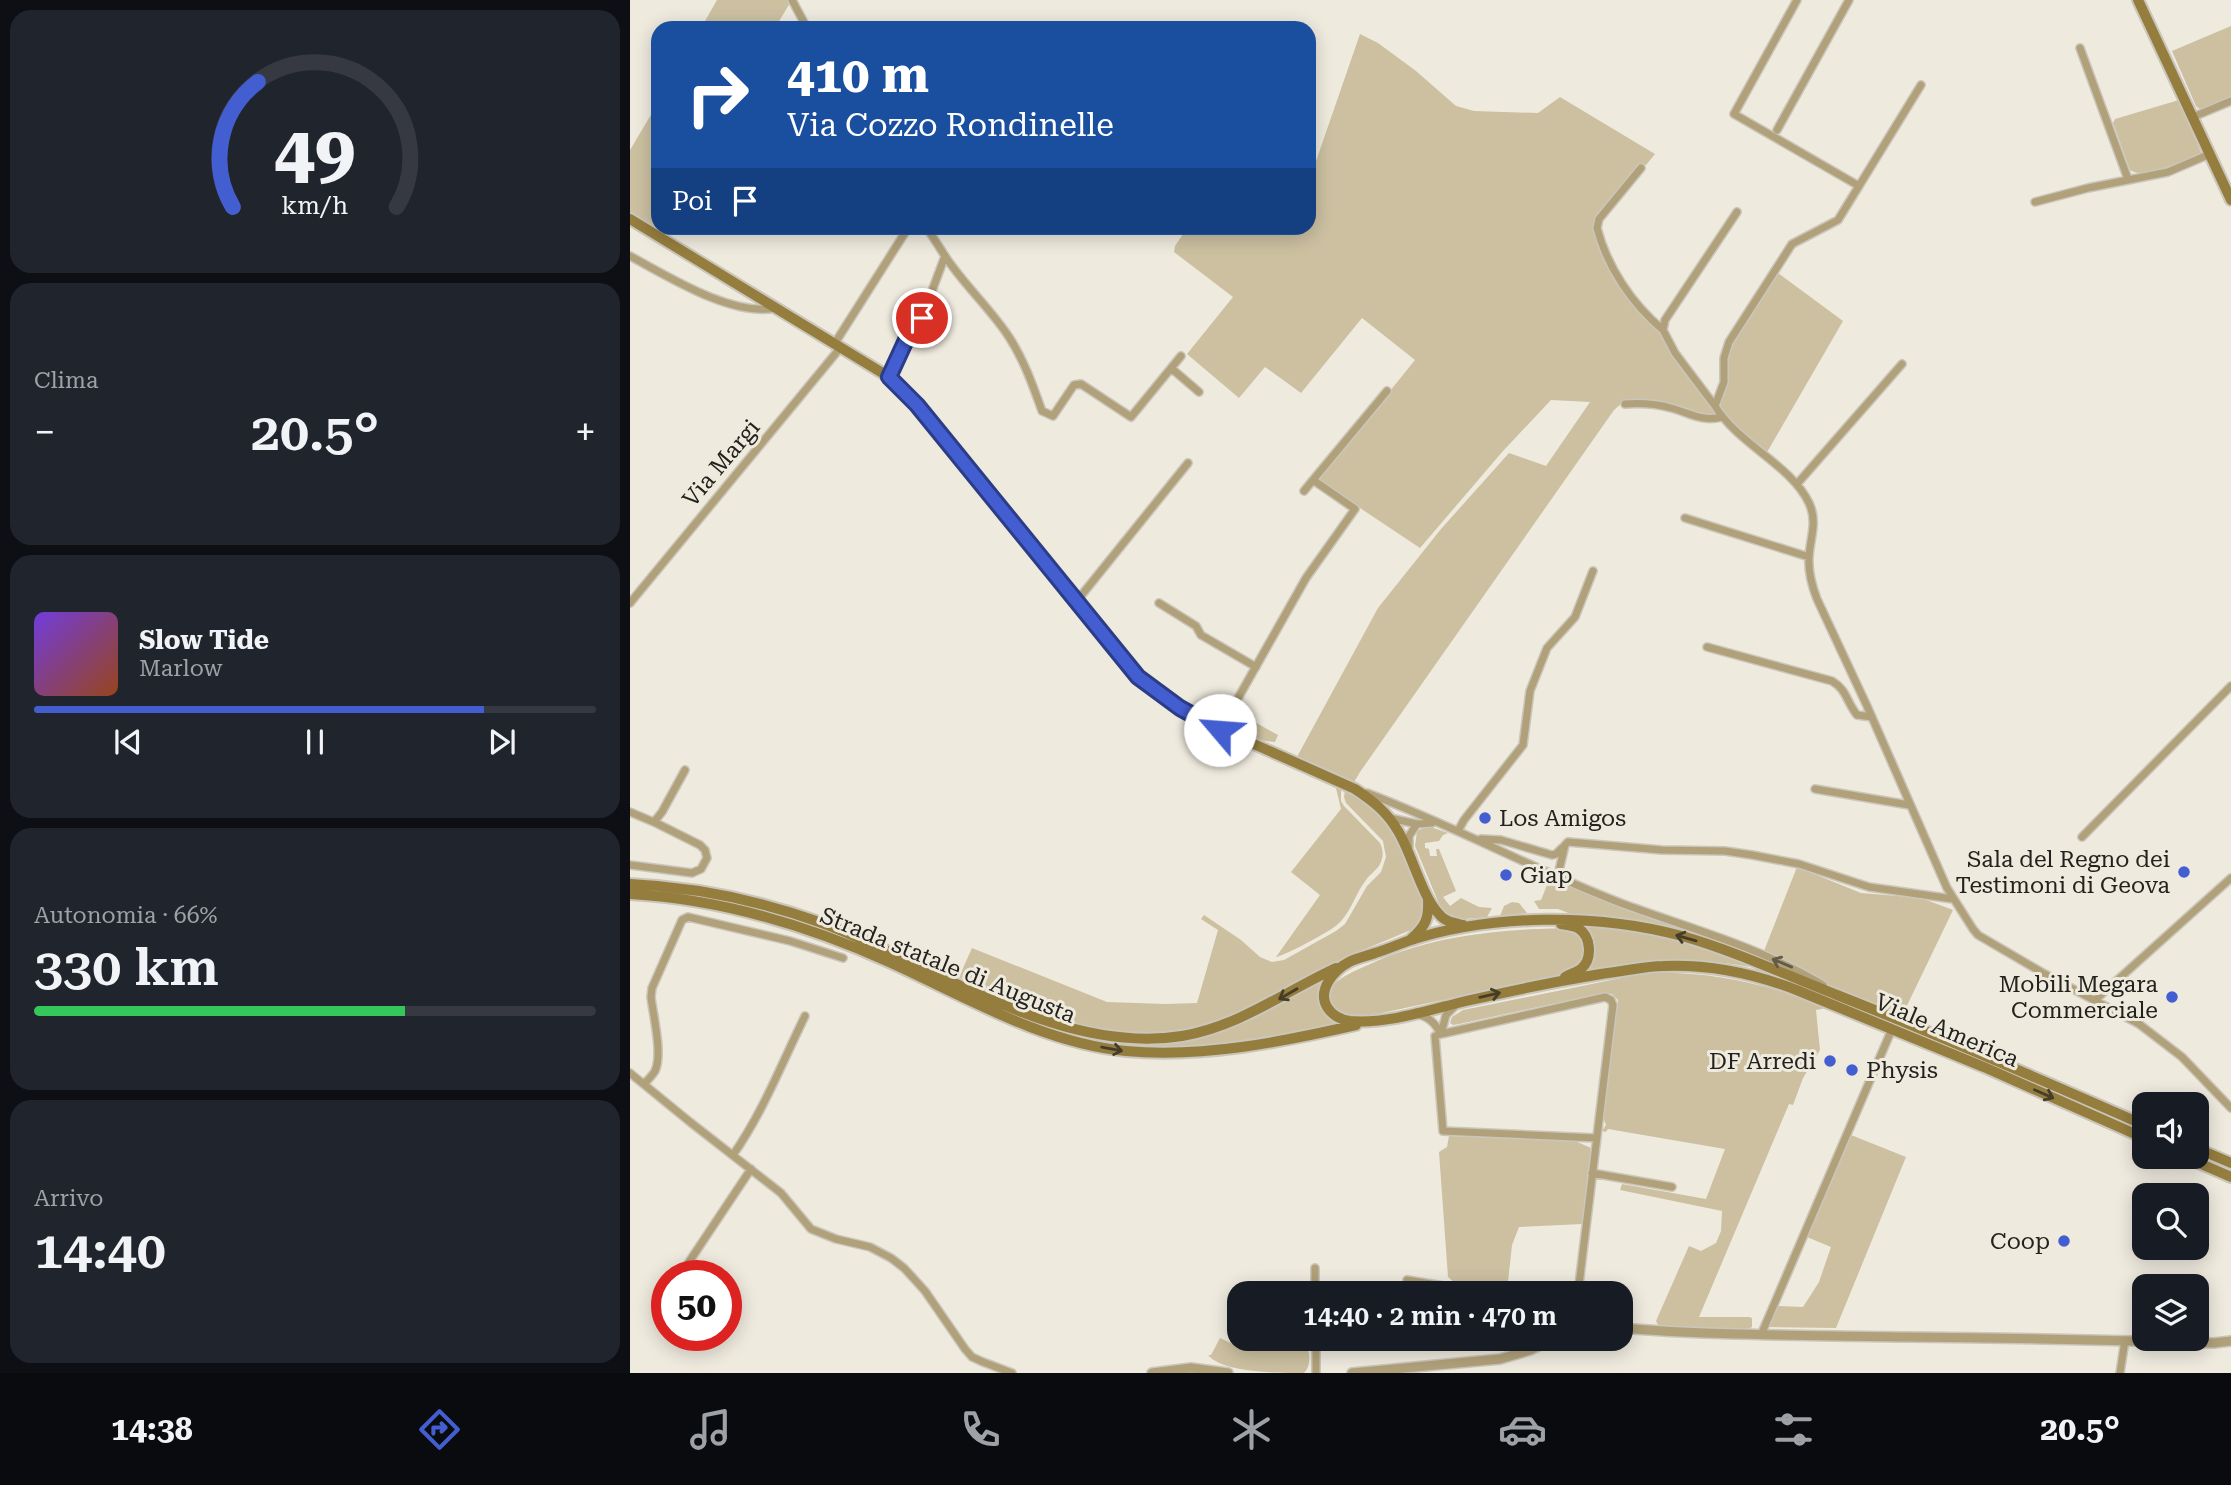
<!DOCTYPE html>
<html lang="it">
<head>
<meta charset="utf-8">
<style>
	:root { --surface:#171b24; --page:#20242c; --text:#f1f3f6; --muted:#9ea1a6; --line:#363941; --accent:#435ed1 }
	body { margin:0; font-family:"Roboto Serif",serif; background:var(--page); color:var(--text); height:100vh; display:flex; flex-direction:column; font-size:26px; white-space:nowrap }
	* { box-sizing:border-box; margin:0 }
	p { font-size:23px; color:var(--muted) }
	.icon { flex:none; width:38px; height:38px; fill:none; stroke:currentColor; stroke-width:2; stroke-linecap:round; stroke-linejoin:round }
	.map { position:relative; flex:1; overflow:hidden }
	.panel { display:flex; flex-direction:column; gap:10px; padding:10px; background:#0d0f14; width:630px }
	.panel>* { flex:none }
	.hud { position:absolute; left:21px; top:21px; width:665px; height:214px; border-radius:21px; box-shadow:0 4px 18px #0003; background:#1a4fa0; color:#fff; overflow:hidden }
	.fabs { position:absolute; left:1502px; top:1092px; display:grid; gap:14px }
	.fabs a { display:grid; place-items:center; width:77px; height:77px; border-radius:14px; background:var(--surface); box-shadow:0 4px 18px #0003; font-size:35px }
	.speed { position:absolute; left:21px; top:1260px; display:flex; gap:14px; font-size:35px; font-weight:700; text-align:center }
	.speed>* { display:grid; place-content:center; width:91px; height:91px; border-radius:50%; background:var(--surface); box-shadow:0 4px 18px #0003; line-height:1 }
	.speed .limit { border:10px solid #d22; background:#fff; color:#111 }
	.pin { position:absolute; display:grid; place-items:center; width:60px; height:60px; color:#fff; margin:-30px; border:4px solid #fff; border-radius:50%; box-shadow:0 2px 7px #0007 }
	.me { position:absolute; width:77px; margin:-38px; rotate:297deg; stroke-linejoin:round; filter:drop-shadow(0 0 5px #0008) }
	.turn { display:flex; align-items:center; gap:24px; height:147px; padding:0 21px; font-size:32px }
	.turn .icon { width:91px; height:91px; stroke-width:2.5 }
	.turn b { display:block; font-size:49px; line-height:60px }
	.then { display:flex; align-items:center; height:66px; padding:0 21px; background:#0003; gap:14px; font-size:26px }
	.big { font-size:52px; font-weight:600; line-height:1.1 }
	.panel .widget { flex:1; display:flex; flex-direction:column; justify-content:center; gap:10px; min-width:0; padding:0 24px; border-radius:21px; background:var(--page) }
	.panel .dial { align-items:center; gap:0 }
	.dial svg { height:182px; overflow:visible; fill:none; stroke:var(--line); stroke-width:7; stroke-linecap:round; text-anchor:middle }
	.dial text { fill:var(--text); stroke:none }
	.song { display:flex; align-items:center; gap:21px }
	.cover { width:84px; height:84px; border-radius:10px; background:linear-gradient(135deg,hsl(260 70% 55%),hsl(20 70% 35%)) }
	.played { height:7px; border-radius:4px; background:linear-gradient(90deg,var(--accent) 80%,var(--line) 80%) }
	.keys { display:flex; justify-content:space-around; direction:ltr }
	.heat { display:flex; justify-content:space-between; align-items:center; font-size:38px; direction:ltr }
	.charge { height:10px; border-radius:5px; background:linear-gradient(90deg,#34c759 66%,var(--line) 0) }
	.trip { position:absolute; left:597px; top:1281px; width:406px; height:70px; border-radius:21px; background:var(--surface); box-shadow:0 4px 18px #0003; font-weight:600; line-height:70px; text-align:center }
	.tab-bar { display:flex; height:112px; justify-content:space-around; align-items:center; background:#090b0e; color:var(--muted) }
	.tab-bar .icon { width:49px; height:49px }
	.tab-bar .current { color:var(--accent) }
	.tab-bar b { font-size:32px; color:var(--text) }
	main { display:flex; flex:1; min-height:0 }
	.map>svg:first-child { display:block }
	.green { fill:#ccc0a1 }
	.lines { fill:none; stroke-linecap:round; stroke-linejoin:round }
	.minor-casing { stroke:#cac6bb; stroke-width:10 }
	.tertiary-casing { stroke:#cac6bb; stroke-width:12 }
	.secondary-casing { stroke:#cac6bb; stroke-width:14 }
	.minor { stroke:#b1a17a; stroke-width:7 }
	.tertiary { stroke:#b1a17a; stroke-width:9 }
	.secondary { stroke:#957d3e; stroke-width:10 }
	.oneway { stroke:#453d27 }
	.oneway2 { stroke:#635b47 }
	.route-casing { stroke:#2c3d88; stroke-width:18 }
	.route { stroke:#435ed1; stroke-width:12 }
	.poi-dot { fill:#435ed1; stroke:#efeade; stroke-width:2.5 }
	.labels { text-anchor:middle; stroke-width:6; stroke-linejoin:round; paint-order:stroke }
	.street-label { font-size:23px; fill:#23221d; stroke:#efeade }
	.poi-label { font-size:23px; fill:#23221d; stroke:#efeade; text-anchor:end }
</style>
</head>
<body>
<main>
<section class="panel">
<div class="widget dial"><svg viewBox="0 0 100 80">
<path d="M14 69A42 42 0 1 1 86 69"/>
<path d="M14 69A42 42 0 0 1 25 14" stroke="#435ed1"/>
<text x="50" y="56" font-size="32" font-weight="700">49</text>
<text x="50" y="72" font-size="11">km/h</text>
</svg></div>
<div class="widget"><p>Clima</p>
<div class="heat"><a>−</a><b class="big">20.5°</b><a>+</a></div>
</div>
<div class="widget">
<div class="song"><i class="cover"></i><div><b>Slow Tide</b><p>Marlow</p></div></div>
<div class="played"></div>
<div class="keys"><svg class="icon" aria-label="previous" viewBox="0 0 24 24"><path d="M18 5L8 12l10 7zM5 5v14"/></svg><svg class="icon" aria-label="pause" viewBox="0 0 24 24"><path d="M8 5v14M16 5v14"/></svg><svg class="icon" aria-label="next" viewBox="0 0 24 24"><path d="M6 5l10 7-10 7zM19 5v14"/></svg></div>
</div>
<div class="widget"><p>Autonomia · 66%</p><b class="big">330 km</b><div class="charge"></div></div>
<div class="widget"><p>Arrivo</p><b class="big">14:40</b></div>
</section>
<div class="map">
<svg width="1601" height="1373" viewBox="0 0 1601 1373">
	<rect width="100%" height="100%" fill="#efeade"/>
	<path class="green" d="M87,0H158L160,3L145,28H71Z
		M1601,26V97L1571,110L1566,106L1542,51Z
		M730,34L748,43L786,71L826,106L844,111L908,113L930,97L1025,154L1016,165L1010,164L966,215L963,228L977,264L988,285L1032,336L1087,415L1079,418L1047,407L992,403L984,410L730,772L724,782L668,757V755L748,608L811,529L879,453L916,466L960,402L921,400L873,451L790,548L688,480L785,360L732,318L671,393L635,367L609,398L557,354L603,297L544,252L545,246L557,228H679V161L685,164Z
		M1549,100L1572,155C1554,162 1518,181 1500,170L1483,123L1485,119Z
		M28,103V225L26,228L0,213V150Z
		M1148,273L1213,321L1136,454L1093,414L1090,403L1097,380L1096,360L1101,344Z
		M605,711L648,735L645,742L628,740L600,728V721Z
		M705,784L711,789V801L714,806L750,843C753,850 754,856 750,864C747,870 740,874 736,880C725,894 721,913 707,925C701,931 652,957 646,957L690,895L661,872L711,809Z
		M715,790C728,797 740,805 750,816C764,832 796,892 794,914C793,921 788,926 781,930C750,943 719,955 689,970C668,981 649,994 628,1004C579,1029 528,1038 474,1029C423,1021 376,997 329,977L342,948L477,1002L535,1004L567,1003L588,930L571,919L574,915L611,940L630,957L642,962L654,960L706,931L715,924L737,886L751,872L756,857L753,841L716,803L714,797Z
		M798,826L818,833L813,835L809,841L795,843V848L799,849L800,856H807L806,849H809L826,891L813,897L820,906L831,898L849,907L862,908L857,917L825,920L812,911L785,846L787,831Z
		M1167,867L1231,893L1291,898L1323,910L1272,1016C1247,1006 1220,998 1197,984C1175,973 1156,961 1134,951Z
		M915,875L1156,966L1168,974L1089,943L1042,928L997,918L941,914L928,909H909L904,901L911,900L919,880Z
		M882,902L889,903L897,913L870,916L874,906Z
		M957,924C1012,933 1071,939 1120,967C1067,956 1013,966 960,972C958,952 975,953 955,927Z
		M905,929C927,929 942,924 956,945L953,960L940,971L930,975L728,1018C709,1017 696,1006 701,987C712,976 724,971 738,965C791,940 847,932 905,929Z
		M1016,973C1081,971 1136,983 1196,1008L1186,1010L1190,1050L1173,1078L1163,1105L1159,1104L1069,1317H1119L1122,1318V1327L1118,1329L1047,1328L1028,1325L1026,1321L1059,1246L1071,1251L1086,1243L1091,1231L1092,1211L990,1190L992,1184L1076,1199L1095,1149L978,1129L976,1132L972,1131L976,1125L973,1117L988,1000L982,994L973,993L829,1024L823,1025L820,1023L822,1017L833,1010Z
		M690,981L693,1009L698,1017L709,1025C683,1030 656,1038 630,1041C572,1048 516,1050 458,1039L459,1037C512,1047 564,1043 614,1023C640,1012 665,995 690,981Z
		M1221,1135L1276,1157L1206,1328L1139,1327L1147,1306L1173,1307L1189,1282L1201,1247L1177,1237Z
		M819,1136L945,1141L961,1148L952,1224L889,1227L882,1245L877,1291L825,1283L818,1277L809,1152L817,1147Z
		M590,1338L605,1345H675C681,1352 681,1366 674,1373C648,1373 593,1373 578,1355H581Z
		M882,1339H914C900,1346 884,1355 870,1345L881,1343Z"/>
	<g class="lines">
		<defs>
			<path id="minor" d="M162,0L177,28
				M1167,0L1104,114L1229,186L1208,220L1162,244L1099,342L1094,358V382L1085,406C1108,444 1161,465 1179,503C1188,522 1180,538 1179,557C1178,572 1182,586 1187,599L1237,706L1317,888L1343,929L1348,935L1413,973L1509,1024L1552,1057L1601,1108
				M1450,48L1498,179
				M1563,117L1601,101
				M1147,130L1219,0
				M1011,168L969,219L967,228C977,267 1002,304 1033,330
				M1229,186L1291,85
				M1405,202L1458,188L1538,172L1580,154
				M0,256C39,277 102,317 146,308
				M315,256C334,285 360,308 379,337C394,360 403,386 412,411L423,416L444,385L451,384L501,417L551,356
				M205,343L278,228
				M541,368L569,392
				M259,377L276,340L292,318L315,256L297,228
				M995,404C1010,403 1027,404 1041,408C1060,413 1072,422 1092,417
				M1085,406L1045,353L1033,330L1035,320L1107,212
				M1167,484L1272,364
				M674,491L683,480
				M1055,518L1179,557
				M446,602L558,463
				M0,603L211,347
				M529,603L566,626L571,635L626,667
				M1077,647L1202,681C1217,690 1216,701 1227,715L1242,717
				M590,730L676,578L725,509L683,480L757,391
				M1185,789L1279,805
				M737,793C825,826 908,872 996,905C1062,929 1132,948 1193,985
				M0,812L26,823L70,845L75,850L77,858L71,869L62,873L0,865
				M760,818L787,824
				M24,822L32,812L55,770
				M828,831L834,820L893,745L900,691L917,648L945,617L963,571
				M1452,837L1601,686
				M851,839L871,840L922,855L926,854L932,848
				M779,847V836L787,824L802,823
				M928,875L935,845L938,842L1032,850L1095,851L1122,855L1169,864L1239,887L1323,899
				M1464,1001L1601,878
				M825,1006L816,1015L811,1034L805,1036L813,1131L966,1138
				M787,1014C799,1017 805,1023 811,1034
				M811,1034L975,997L981,1000L983,1005L948,1293
				M0,1073L60,1122L151,1193L181,1229L206,1239L240,1247L261,1258L274,1268L295,1291L335,1349L342,1357L353,1362L382,1373
				M14,1084C18,1080 22,1076 25,1071C33,1054 23,1015 21,997L22,988L52,920L58,917L160,941L213,958
				M103,1155C133,1112 152,1063 175,1016
				M962,1173L1042,1187
				M685,1268V1293
				M51,1274L121,1169
				M777,1280L856,1293
				M1131,1335L1262,1029
				M686,1339V1373
				M1490,1373L1495,1340"/>
			<path id="tertiary" d="M990,1328C1086,1336 1181,1335 1277,1337C1379,1338 1482,1340 1584,1343L1601,1341
				M522,1373L561,1368L598,1373
				M722,1373L870,1359L900,1350L923,1339"/>
			<path id="secondary" d="M1508,0L1601,200
				M0,219L259,377L287,405L508,677L537,700L563,717L725,789C743,801 757,812 768,831C782,854 792,897 809,914C815,922 824,923 833,925
				M0,884C65,887 131,901 192,923C304,964 428,1056 552,1036C610,1026 654,992 706,968
				M0,894C90,899 177,925 259,962C334,996 412,1043 496,1051C573,1058 651,1042 726,1025
				M931,924C936,925 943,926 948,928C961,936 963,959 951,969C947,972 940,974 935,977
				M781,939C796,926 799,918 798,899
				M1514,1125C1412,1080 1311,1036 1207,995C1156,975 1105,951 1052,936C967,913 861,914 778,941C767,945 756,950 745,953C737,956 727,958 719,962C704,970 687,990 697,1007C702,1015 711,1020 720,1021C758,1024 799,1010 836,1001C885,990 935,979 985,972C1001,970 1018,966 1033,966C1080,964 1126,974 1169,991L1354,1067L1514,1138
				M1566,1148L1601,1163
				M1555,1157L1601,1177"/>
		</defs>
		<use href="#minor" class="minor-casing"/>
		<use href="#tertiary" class="tertiary-casing"/>
		<use href="#secondary" class="secondary-casing"/>
		<use href="#minor" class="minor"/>
		<use href="#tertiary" class="tertiary"/>
		<use href="#secondary" class="secondary"/>
	</g>
	<defs><path id="oneway-shaft" d="M-6 0H5M1.5-3L5.5 0L1.5 3" fill="none" stroke-width="1.6" stroke-linecap="round" stroke-linejoin="round" transform="scale(1.75)"/></defs>
	<g class="oneway">
		<use href="#oneway-shaft" transform="translate(1056 938) rotate(-164)"/>
		<use href="#oneway-shaft" transform="translate(658 994) rotate(150)"/>
		<use href="#oneway-shaft" transform="translate(860 995) rotate(-13)"/>
		<use href="#oneway-shaft" transform="translate(482 1049) rotate(10)"/>
		<use href="#oneway-shaft" transform="translate(1414 1094) rotate(24)"/>
	</g>
	<use class="oneway2" href="#oneway-shaft" transform="translate(1152 963) rotate(-157)"/>
	<g class="lines">
		<defs>
			<path id="route" d="M292,318L276,340L259,377L287,405L508,677L550,708L590,730"/>
		</defs>
		<use href="#route" class="route-casing"/>
		<use href="#route" class="route"/>
	</g>
	<g class="poi-dot">
		<circle cx="855" cy="818" r="7"/>
		<circle cx="1554" cy="872" r="7"/>
		<circle cx="876" cy="875" r="7"/>
		<circle cx="1542" cy="997" r="7"/>
		<circle cx="1200" cy="1061" r="7"/>
		<circle cx="1222" cy="1070" r="7"/>
		<circle cx="1434" cy="1241" r="7"/>
	</g>
	<g class="labels">
		<g class="street-label">
			<text transform="translate(91 463) rotate(-50)" y="8">Via Margi</text>
			<text transform="translate(318 965) rotate(22)" y="8">Strada statale di Augusta</text>
			<text transform="translate(1317 1030) rotate(23)" y="8">Viale America</text>
		</g>
		<g class="poi-label">
			<text x="869" y="826" text-anchor="start">Los Amigos</text>
			<text x="1540" y="867">Sala del Regno dei<tspan x="1540" dy="26">Testimoni di Geova</tspan></text>
			<text x="890" y="883" text-anchor="start">Giap</text>
			<text x="1528" y="992">Mobili Megara<tspan x="1528" dy="26">Commerciale</tspan></text>
			<text x="1186" y="1069">DF Arredi</text>
			<text x="1236" y="1078" text-anchor="start">Physis</text>
			<text x="1420" y="1249">Coop</text>
		</g>
	</g>
</svg>
<div class="fabs">
<a><svg class="icon" aria-label="sound" viewBox="0 0 24 24"><path d="M4 9h4l5-4v14l-5-4H4zM17 9q2 3 0 6"/></svg></a>
<a><svg class="icon" aria-label="search" viewBox="0 0 24 24"><circle cx="10" cy="10" r="6"/><path d="M15 15l6 6"/></svg></a>
<a><svg class="icon" aria-label="layers" viewBox="0 0 24 24"><path d="M12 4l9 5-9 5-9-5zM3 14l9 5 9-5"/></svg></a>
</div>
<div class="speed"><div class="limit">50</div></div>
<div class="pin" style="left:292px;top:318px;background:#d93025"><svg class="icon" aria-label="arrive" viewBox="0 0 24 24"><path d="M6 21V4h12l-3 4 3 4H6"/></svg></div>
<svg class="me" style="left:590px;top:730px" viewBox="-20 -20 40 40"><circle r="19" fill="#fff"/><path d="M0-13L10 11 0 6-10 11z" fill="#435ed1"/></svg>
<div class="trip">14:40 · 2 min · 470 m</div>
<div class="hud">
<div class="turn"><svg class="icon" aria-label="right" viewBox="0 0 24 24"><path d="M7 20v-9h11M14 6l5 5-5 5"/></svg><div><b>410 m</b>Via Cozzo Rondinelle</div></div>
<div class="then">Poi<svg class="icon" aria-label="arrive" viewBox="0 0 24 24"><path d="M6 21V4h12l-3 4 3 4H6"/></svg></div>
</div>
</div>
</main>
<nav class="tab-bar">
<b>14:38</b>
<svg class="icon current" aria-label="directions" viewBox="0 0 24 24"><path d="M12 3l9 9-9 9-9-9zM9 14v-3h6M13 9l2 2-2 2"/></svg>
<svg class="icon" aria-label="music" viewBox="0 0 24 24"><path d="M9 18V5l10-2v13"/><circle cx="6" cy="18" r="3"/><circle cx="16" cy="16" r="3"/></svg>
<svg class="icon" aria-label="phone" viewBox="0 0 24 24"><path d="M5 4h4l2 5-3 2q2 4 5 5l2-3 5 2v4C11 20 4 13 5 4z"/></svg>
<svg class="icon" aria-label="climate" viewBox="0 0 24 24"><path d="M12 3v18M4 7l16 10M4 17L20 7"/></svg>
<svg class="icon" aria-label="car" viewBox="0 0 24 24"><path d="M5 17H2v-5l4-1 3-4h7l3 4 3 1v5h-3M9 17h6M6 11h13"/><circle cx="7" cy="17" r="2"/><circle cx="17" cy="17" r="2"/></svg>
<svg class="icon" aria-label="filters" viewBox="0 0 24 24"><path d="M4 7h16M4 17h16"/><circle cx="9" cy="7" r="2"/><circle cx="15" cy="17" r="2"/></svg>
<b>20.5°</b>
</nav>
</body>
</html>
